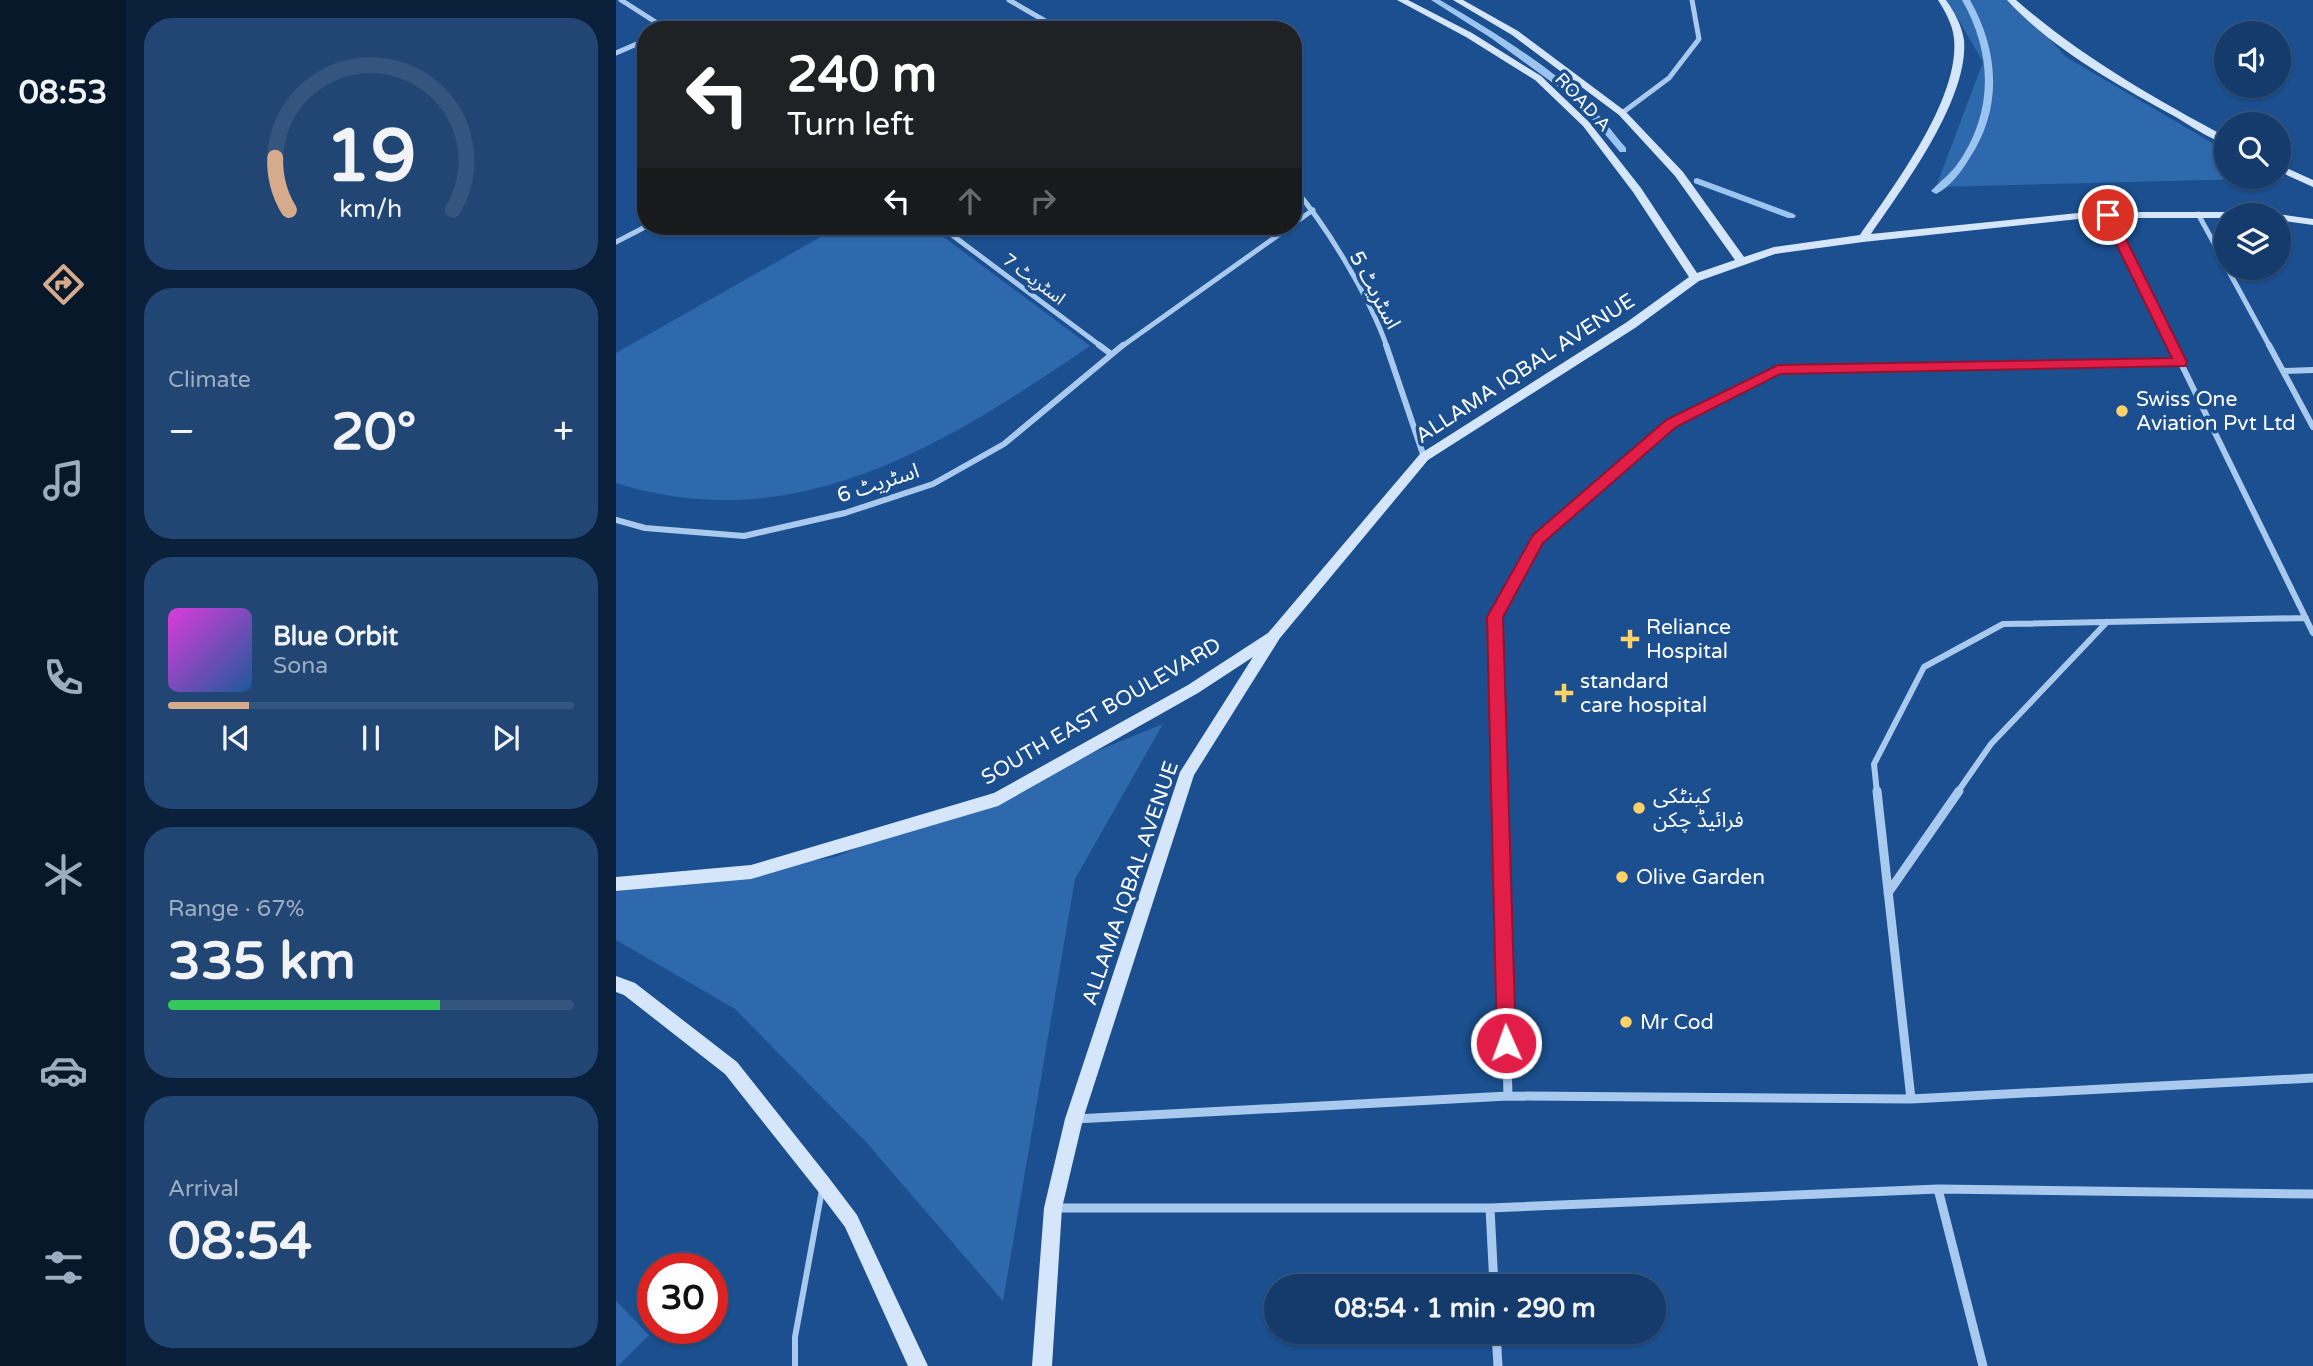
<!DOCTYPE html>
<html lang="en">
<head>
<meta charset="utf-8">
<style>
	:root { --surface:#143b6b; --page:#214673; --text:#f1f3f6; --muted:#9dadc1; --line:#33557e; --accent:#d6ab8b }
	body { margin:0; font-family:"Varela Round","Noto Sans Arabic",sans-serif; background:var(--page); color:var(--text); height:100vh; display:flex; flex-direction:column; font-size:26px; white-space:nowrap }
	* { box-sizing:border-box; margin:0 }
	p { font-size:23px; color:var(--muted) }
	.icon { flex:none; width:38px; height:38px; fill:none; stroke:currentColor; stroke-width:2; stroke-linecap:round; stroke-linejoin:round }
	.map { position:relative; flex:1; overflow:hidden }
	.drawer { display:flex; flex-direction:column; gap:18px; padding:18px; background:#0b203b; width:490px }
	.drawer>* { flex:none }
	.top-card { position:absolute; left:21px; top:21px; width:665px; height:214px; border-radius:28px; box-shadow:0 2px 5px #0004,0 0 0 2px var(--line); background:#202124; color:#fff; overflow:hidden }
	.fabs { position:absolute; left:1598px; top:21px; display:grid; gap:14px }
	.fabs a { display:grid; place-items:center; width:77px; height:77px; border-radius:50%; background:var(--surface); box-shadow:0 2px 5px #0004,0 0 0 2px var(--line); font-size:35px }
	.speed { position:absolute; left:21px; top:1253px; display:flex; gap:14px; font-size:35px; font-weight:700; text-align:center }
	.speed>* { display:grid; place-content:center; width:91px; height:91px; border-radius:50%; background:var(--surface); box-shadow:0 2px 5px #0004,0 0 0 2px var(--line); line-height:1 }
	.speed .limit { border:10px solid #d22; background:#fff; color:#111 }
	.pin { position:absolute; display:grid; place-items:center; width:60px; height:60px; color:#fff; margin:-30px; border:4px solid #fff; border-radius:50%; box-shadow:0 2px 7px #0007 }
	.me { position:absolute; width:77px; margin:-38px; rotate:358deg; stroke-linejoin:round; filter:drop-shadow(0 0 5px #0008) }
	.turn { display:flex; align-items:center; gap:24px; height:147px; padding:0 35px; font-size:32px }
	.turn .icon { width:91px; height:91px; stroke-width:2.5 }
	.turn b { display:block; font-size:49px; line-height:60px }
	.lanes { display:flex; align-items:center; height:66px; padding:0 35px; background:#0003; justify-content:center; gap:35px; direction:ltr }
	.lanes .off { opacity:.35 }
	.big { font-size:52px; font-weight:700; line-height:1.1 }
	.drawer .card { flex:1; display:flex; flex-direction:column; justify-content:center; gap:10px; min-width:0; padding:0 24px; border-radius:28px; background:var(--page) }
	.drawer .dial { align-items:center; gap:0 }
	.dial svg { height:182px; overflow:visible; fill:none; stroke:var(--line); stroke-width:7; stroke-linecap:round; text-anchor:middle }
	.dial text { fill:var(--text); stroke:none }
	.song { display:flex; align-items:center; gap:21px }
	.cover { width:84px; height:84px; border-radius:10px; background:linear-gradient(135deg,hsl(300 70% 55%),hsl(210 70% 35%)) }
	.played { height:7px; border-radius:4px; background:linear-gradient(90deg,var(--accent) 20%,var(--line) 20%) }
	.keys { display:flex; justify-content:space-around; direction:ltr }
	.heat { display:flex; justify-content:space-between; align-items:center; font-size:38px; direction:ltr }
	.charge { height:10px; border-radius:5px; background:linear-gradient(90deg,#34c759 67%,var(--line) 0) }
	.trip { position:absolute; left:648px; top:1274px; width:402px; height:70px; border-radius:35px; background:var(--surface); box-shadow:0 2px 5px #0004,0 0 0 2px var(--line); font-weight:700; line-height:70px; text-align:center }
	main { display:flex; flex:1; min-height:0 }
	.menu { display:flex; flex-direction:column; width:126px; justify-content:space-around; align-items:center; background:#08182b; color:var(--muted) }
	.menu .icon { width:49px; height:49px }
	.menu .selected { color:var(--accent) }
	.menu b { font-size:32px; color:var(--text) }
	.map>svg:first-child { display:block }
	.green { fill:#2e69ad }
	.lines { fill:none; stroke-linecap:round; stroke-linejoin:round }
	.stream { fill:#9cc4f0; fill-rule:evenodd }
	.lane { stroke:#a9c9ee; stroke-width:6 }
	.street-far2 { stroke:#a9c9ee; stroke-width:5 }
	.street-far1 { stroke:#a9c9ee; stroke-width:6 }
	.street { stroke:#a9c9ee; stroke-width:9 }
	.secondary { fill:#d6e6fa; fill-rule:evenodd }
	.route { fill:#e11d48; stroke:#92132f; stroke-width:2 }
	.poi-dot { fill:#ffd166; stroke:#1b4f8f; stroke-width:2.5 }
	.labels { text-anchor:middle; stroke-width:7; stroke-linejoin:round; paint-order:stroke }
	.far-street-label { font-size:18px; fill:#fff; stroke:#1b4f8f }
	.street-label { font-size:21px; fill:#fff; stroke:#1b4f8f }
	.poi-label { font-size:21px; fill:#fff; stroke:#1b4f8f; text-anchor:start }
</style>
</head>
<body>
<main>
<nav class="menu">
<b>08:53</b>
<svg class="icon selected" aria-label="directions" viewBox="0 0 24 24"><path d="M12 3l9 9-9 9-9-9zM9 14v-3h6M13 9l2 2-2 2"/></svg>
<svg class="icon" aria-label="music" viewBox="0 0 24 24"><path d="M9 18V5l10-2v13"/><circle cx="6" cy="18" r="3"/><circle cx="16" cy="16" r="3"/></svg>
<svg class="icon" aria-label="phone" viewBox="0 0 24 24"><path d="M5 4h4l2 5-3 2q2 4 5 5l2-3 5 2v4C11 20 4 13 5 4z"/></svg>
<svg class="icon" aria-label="climate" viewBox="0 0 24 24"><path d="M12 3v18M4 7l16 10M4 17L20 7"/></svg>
<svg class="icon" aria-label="car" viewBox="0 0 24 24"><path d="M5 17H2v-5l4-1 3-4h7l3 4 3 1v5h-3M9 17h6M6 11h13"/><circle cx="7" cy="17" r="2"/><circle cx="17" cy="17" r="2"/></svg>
<svg class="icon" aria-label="filters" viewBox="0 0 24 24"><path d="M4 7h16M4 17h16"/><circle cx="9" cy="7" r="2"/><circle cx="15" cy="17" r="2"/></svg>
</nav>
<section class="drawer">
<div class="card dial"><svg viewBox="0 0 100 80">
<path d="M14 69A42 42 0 1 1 86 69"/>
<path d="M14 69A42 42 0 0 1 8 46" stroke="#d6ab8b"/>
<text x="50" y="56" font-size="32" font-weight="700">19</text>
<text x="50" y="72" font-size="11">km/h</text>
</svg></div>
<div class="card"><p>Climate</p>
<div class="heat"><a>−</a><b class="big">20°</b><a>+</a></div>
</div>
<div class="card">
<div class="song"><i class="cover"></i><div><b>Blue Orbit</b><p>Sona</p></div></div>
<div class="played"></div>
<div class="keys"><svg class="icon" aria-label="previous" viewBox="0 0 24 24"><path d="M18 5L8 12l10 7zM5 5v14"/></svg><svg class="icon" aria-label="pause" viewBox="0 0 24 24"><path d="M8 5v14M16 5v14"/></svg><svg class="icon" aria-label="next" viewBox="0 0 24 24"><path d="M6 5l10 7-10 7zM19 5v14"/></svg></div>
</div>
<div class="card"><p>Range · 67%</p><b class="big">335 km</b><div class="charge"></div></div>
<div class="card"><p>Arrival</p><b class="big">08:54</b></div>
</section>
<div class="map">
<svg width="1697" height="1366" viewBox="0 0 1697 1366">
	<rect width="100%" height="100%" fill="#1b4f8f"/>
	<path class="green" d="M1331,0H1398L1450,57L1610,151V177L1663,175L1669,178L1320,187L1367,62Z
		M224,226H313L474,346C330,444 181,540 0,483V353Z
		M547,724L459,879L387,1301L250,1142L119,1009L0,940V892L219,857Z
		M0,1301L33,1335L2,1366H0Z"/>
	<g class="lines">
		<path class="stream" d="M815,0H824C873,29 931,64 971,103C985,116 997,133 1010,148V152H1004L966,107L941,86L875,38Z
			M1346,0H1354C1383,51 1387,109 1353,159C1345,172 1334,187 1320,194L1315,191L1317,189C1325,181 1334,174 1340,166C1378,114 1377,54 1346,0Z
			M1081,178L1178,214L1180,216L1178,218H1172L1078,183V179Z"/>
		<path class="lane" d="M179,1366V1337L206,1190"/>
		<path class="street-far2" d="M5,0L52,30
			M393,0L445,30
			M0,53L30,40
			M1006,113L1053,78L1083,39L1076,0
			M677,187C711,226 754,298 771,347
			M1582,214L1610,265
			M1492,215L1557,347
			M677,224L697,210
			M324,226L486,347
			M0,242L31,226
			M1611,268L1654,347
			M505,347L675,226"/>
		<path class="street-far1" d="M483,345L495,354
			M770,345L808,457
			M1556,345L1697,633
			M1653,345L1697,427
			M1667,371L1697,370
			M0,520L29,528L128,536L229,513L317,484L388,444L507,345
			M884,793L879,617L922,539L1055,424L1162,370L1564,362
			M1261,793L1258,764L1308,667L1387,624L1690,618
			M1341,793L1375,744L1491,622"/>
		<path class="street" d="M884,791L892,1096
			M1261,791L1295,1099
			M1272,893L1343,791
			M459,1119L892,1096L1295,1099L1697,1078
			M1322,1189L1367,1366
			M438,1208H874L1322,1189L1697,1194
			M874,1208L878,1286
			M880,1332L882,1366"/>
		<path class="secondary" d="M781,0H792L856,33L925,76L973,122L1025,188L1081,273L1119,260L1059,176L1003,115L896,35L837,0H847L902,31L1009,111L1067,172L1128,257L1158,247L1244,235C1277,187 1344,99 1338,39C1337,25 1329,11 1322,0H1330C1338,11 1346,26 1348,40C1353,99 1288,186 1255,234L1472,212H1644L1649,215H1610V218H1472L1247,242L1159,254L1083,281L1019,328L812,460L664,638L578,775L467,1119L446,1208L436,1366H416L428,1208L449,1119L564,772L637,657L582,693L382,806L135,879L0,891V877L135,865L378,793L572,685L652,633L804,454L1011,322L1073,277L1017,192L967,126L919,80L850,37Z
			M1391,0H1400C1464,56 1536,97 1610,137V144C1592,138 1575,126 1558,116C1500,84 1436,49 1391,0Z
			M1662,164L1697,180V187L1662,171Z
			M1662,214L1697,219V225L1662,220V215H1658Z
			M0,976L19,983L121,1062L213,1178L241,1215L312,1366H292L229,1227L201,1190L109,1074L8,995L0,992Z"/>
	</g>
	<path class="route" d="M1492,211L1498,215L1571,362L1569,366L1164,374L1060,427L927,543L887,617L900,1043L897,1050L890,1052L884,1050L881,1043L871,617L917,535L1050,420L1162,365L1556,358L1486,215Z"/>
	<g class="poi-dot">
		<circle cx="1506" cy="411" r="7"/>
		<path d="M1010.5 628.5h7v7h7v7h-7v7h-7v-7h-7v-7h7z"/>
		<path d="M944.5 682.5h7v7h7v7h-7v7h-7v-7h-7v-7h7z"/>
		<circle cx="1023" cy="808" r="7"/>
		<circle cx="1006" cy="877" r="7"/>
		<circle cx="1010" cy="1022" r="7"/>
	</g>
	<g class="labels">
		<g class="far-street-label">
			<text transform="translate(967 102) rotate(47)" y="6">ROAD A</text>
			<text transform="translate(418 279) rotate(37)" y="6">اسٹریٹ 7</text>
		</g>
		<g class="street-label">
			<text transform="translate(759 290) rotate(62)" y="7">اسٹریٹ 5</text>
			<text transform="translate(909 368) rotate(-33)" y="7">ALLAMA IQBAL AVENUE</text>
			<text transform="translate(262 483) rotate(-18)" y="7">اسٹریٹ 6</text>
			<text transform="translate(485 711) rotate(-30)" y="7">SOUTH EAST BOULEVARD</text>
			<text transform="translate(514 883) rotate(-71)" y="7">ALLAMA IQBAL AVENUE</text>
		</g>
		<g class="poi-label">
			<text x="1520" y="406">Swiss One<tspan x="1520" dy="24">Aviation Pvt Ltd</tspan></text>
			<text x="1030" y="634">Reliance<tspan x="1030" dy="24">Hospital</tspan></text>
			<text x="964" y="688">standard<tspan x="964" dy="24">care hospital</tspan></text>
			<text x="1037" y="803">کینٹکی<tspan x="1037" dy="24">فرائیڈ چکن</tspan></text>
			<text x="1020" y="884">Olive Garden</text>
			<text x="1024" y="1029">Mr Cod</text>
		</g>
	</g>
</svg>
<div class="fabs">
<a><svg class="icon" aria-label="sound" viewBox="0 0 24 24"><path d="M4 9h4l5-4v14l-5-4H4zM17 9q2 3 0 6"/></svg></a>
<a><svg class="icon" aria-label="search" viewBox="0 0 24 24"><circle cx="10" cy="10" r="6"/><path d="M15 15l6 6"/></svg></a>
<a><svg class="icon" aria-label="layers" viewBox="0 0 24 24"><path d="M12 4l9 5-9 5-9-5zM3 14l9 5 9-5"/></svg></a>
</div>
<div class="speed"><div class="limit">30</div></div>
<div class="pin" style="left:1492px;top:215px;background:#d93025"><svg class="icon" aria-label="arrive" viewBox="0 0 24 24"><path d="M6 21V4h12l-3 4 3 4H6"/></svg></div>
<svg class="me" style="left:890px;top:1043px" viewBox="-20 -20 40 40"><circle r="17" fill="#e11d48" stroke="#fff" stroke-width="3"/><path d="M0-11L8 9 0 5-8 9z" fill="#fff"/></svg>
<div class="trip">08:54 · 1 min · 290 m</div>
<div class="top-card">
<div class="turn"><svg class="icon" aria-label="left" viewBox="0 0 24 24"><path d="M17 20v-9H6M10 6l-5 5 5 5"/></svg><div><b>240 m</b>Turn left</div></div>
<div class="lanes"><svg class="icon" aria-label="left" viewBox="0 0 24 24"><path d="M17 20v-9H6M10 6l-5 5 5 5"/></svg><svg class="icon off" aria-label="ahead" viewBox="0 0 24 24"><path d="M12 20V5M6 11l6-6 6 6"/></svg><svg class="icon off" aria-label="right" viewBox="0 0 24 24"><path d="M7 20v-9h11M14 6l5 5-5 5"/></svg></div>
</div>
</div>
</main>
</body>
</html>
